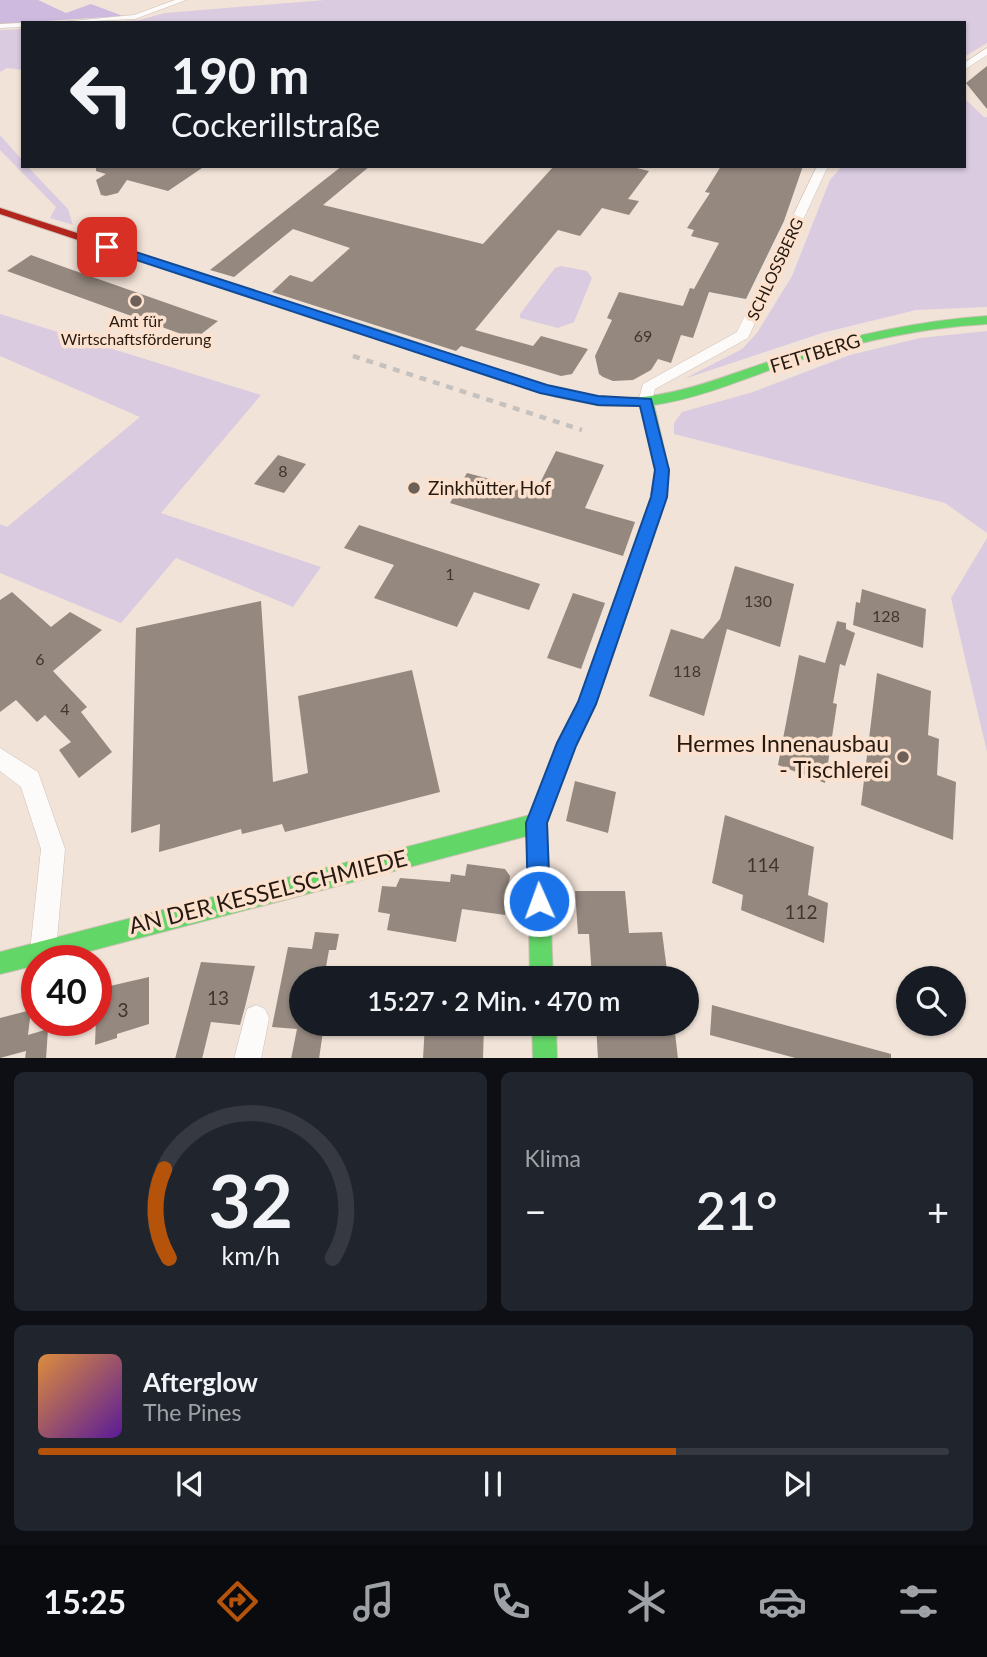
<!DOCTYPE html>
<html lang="de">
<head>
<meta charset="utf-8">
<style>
	:root { --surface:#171b24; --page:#20242c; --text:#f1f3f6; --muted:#9ea1a6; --line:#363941; --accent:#b45309 }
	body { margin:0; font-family:Lato,sans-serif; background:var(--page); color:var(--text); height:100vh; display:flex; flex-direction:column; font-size:26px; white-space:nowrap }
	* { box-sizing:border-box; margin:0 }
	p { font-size:23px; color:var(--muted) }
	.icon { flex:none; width:38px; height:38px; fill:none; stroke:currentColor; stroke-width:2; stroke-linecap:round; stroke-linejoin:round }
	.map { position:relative; height:1058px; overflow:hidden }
	.sheet { display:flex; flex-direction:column; gap:14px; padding:14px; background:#0d0f14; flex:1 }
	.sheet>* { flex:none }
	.hud { position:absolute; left:21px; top:21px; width:945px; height:147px; border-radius:0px; box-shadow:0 2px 5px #0004; background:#171b24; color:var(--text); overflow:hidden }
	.buttons { position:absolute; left:896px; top:966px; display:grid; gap:14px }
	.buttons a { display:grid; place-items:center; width:70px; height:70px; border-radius:50%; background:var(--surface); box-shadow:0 2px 5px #0004; font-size:35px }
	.speed { position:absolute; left:21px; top:945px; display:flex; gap:14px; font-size:35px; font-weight:700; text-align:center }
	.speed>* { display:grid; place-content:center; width:91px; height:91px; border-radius:50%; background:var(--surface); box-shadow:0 2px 5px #0004; line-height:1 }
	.speed .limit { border:10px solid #d22; background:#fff; color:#111 }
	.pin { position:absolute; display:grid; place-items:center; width:60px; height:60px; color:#fff; margin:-30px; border-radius:14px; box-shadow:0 4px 10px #0006 }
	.me { position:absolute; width:77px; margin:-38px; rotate:358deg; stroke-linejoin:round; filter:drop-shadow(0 0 5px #0008) }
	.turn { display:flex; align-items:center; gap:24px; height:147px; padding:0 35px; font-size:32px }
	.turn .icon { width:91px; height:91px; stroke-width:2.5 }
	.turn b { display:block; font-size:49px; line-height:60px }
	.big { font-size:52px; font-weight:600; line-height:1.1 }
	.sheet .tile { flex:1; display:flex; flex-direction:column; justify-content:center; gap:10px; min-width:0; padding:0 24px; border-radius:10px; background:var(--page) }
	.sheet .dial { align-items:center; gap:0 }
	.dial svg { height:182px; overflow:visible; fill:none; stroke:var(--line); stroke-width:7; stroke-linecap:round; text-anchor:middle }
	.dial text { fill:var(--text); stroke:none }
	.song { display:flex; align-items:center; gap:21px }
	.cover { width:84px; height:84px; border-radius:10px; background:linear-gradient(135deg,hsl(30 70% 55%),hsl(270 70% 35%)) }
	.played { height:7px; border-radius:4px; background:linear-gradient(90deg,var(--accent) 70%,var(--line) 70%) }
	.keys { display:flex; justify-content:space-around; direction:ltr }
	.heat { display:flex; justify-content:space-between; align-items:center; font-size:38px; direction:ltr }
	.sheet .tiles { flex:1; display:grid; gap:14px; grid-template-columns:1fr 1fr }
	.tile:last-child { grid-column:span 2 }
	.trip { position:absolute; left:289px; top:966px; width:410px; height:70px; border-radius:35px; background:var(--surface); box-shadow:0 2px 5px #0004; font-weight:600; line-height:70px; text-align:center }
	.tabs { display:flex; height:112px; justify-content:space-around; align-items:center; background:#090b0e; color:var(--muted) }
	.tabs .icon { width:49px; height:49px }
	.tabs .current { color:var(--accent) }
	.tabs b { font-size:32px; color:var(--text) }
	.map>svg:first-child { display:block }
	.green { fill:#dacbe1 }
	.forest { fill:#cebadf }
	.building { fill:#94887f }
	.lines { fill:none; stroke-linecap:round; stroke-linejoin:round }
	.street-casing { stroke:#cdc1b7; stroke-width:1 }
	.fast-casing { stroke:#cdc1b7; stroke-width:2 }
	.jam-casing { stroke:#cdc1b7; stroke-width:2 }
	.street { fill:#fdfbf9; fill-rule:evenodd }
	.fast { fill:#63d668; fill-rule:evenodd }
	.jam { fill:#b3261e; fill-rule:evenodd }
	.rail { stroke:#c5c1be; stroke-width:4.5; stroke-dasharray:7 7; stroke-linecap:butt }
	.route { fill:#1a73e8; stroke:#114b97; stroke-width:2 }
	.poi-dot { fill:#6d6056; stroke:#fce2ce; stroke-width:2.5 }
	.labels { text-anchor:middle; stroke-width:7; stroke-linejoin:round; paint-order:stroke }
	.far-street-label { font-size:16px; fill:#251910; stroke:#fce2ce }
	.far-poi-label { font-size:16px; fill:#251910; stroke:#fce2ce }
	.number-label { font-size:16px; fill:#41352c }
	.street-label { font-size:19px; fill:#251910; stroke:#fce2ce }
	.poi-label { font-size:19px; fill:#251910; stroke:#fce2ce; text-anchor:start }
	.near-number-label { font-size:19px; fill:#41352c }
	.near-poi-label { font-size:23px; fill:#251910; stroke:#fce2ce; text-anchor:end }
	.near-street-label { font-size:23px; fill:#251910; stroke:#fce2ce }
</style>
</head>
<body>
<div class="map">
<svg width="987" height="1059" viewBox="0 0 987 1059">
	<rect width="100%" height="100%" fill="#f2e3d8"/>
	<path class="green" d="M325,0H987V43L964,57V23H105L139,20L165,13Z
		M23,29V70L7,68L0,72V30Z
		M964,98L984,117H987V307L916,310L822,333L684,379L742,349L757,333L792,276L830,180L842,166H964Z
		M0,135L23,161V166H27L68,209L73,225L50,218L56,207L0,150Z
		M561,266L587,271L592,278L574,322L558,328L520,318V314L555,268Z
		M0,314L261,395L161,513L321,567L293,607L176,558L121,623L0,573V524L7,527L140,417L0,356Z
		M987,331V533L945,503L674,434V423L682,412L753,392L850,355L920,338Z
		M987,538V752L951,598Z"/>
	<path class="forest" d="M0,0H38L66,13L91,4L123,16L0,24Z"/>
	<path class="building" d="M987,66V109L966,83Z
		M96,166H205L168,191L127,180L118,193L106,196L101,195L96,180L106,174L96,171Z
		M342,166H370L323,205L483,244L554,166H629L649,171L628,199L639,201L629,215L602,208L580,236L558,230L475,330L533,346L541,336L588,349L572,374L561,376L461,346L456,351L272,292L290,275L312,282L350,248L293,229L234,277L210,270Z
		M721,166H803L784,221L746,299L709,292L693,338L681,335L671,363L658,359L651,370L633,380L613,381L603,377L599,374L595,356L612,320L607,318L619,292L683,306L690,288L694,289L719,243L691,236L694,230L687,228L710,193L705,192Z
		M31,255L64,267L218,321L195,339L7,271Z
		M556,451L604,465L585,508L635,522L623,556L450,503L467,473L536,491Z
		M278,455L306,464L284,493L254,484Z
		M359,525L540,584L529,610L474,592L457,627L374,598L394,565L344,548Z
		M735,566L794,584L780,647L727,629L704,716L649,696L671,629L703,639L720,619Z
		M862,589L926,609L923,648L853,625L856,602L860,603Z
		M12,592L51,627L70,612L102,630L53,671L87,707L81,712L112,752L79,778L59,750L71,742L45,715L37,722L16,700L0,712V600Z
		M573,593L605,603L581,669L547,658Z
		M261,601L273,782L308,773L298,696L412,670L440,792L285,832L282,824L242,834L241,829L159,852L160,824L131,833L136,628Z
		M837,621L846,623V629L855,633L845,666L840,664L833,703L837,704L825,783L778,765L799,655L825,663Z
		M877,673L931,691L928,735L939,739L937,775L956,782L953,840L861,805Z
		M575,781L616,792L608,833L566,821Z
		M725,815L814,847L808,895L828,903L824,943L741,910L743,895L712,883Z
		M467,864L505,869L510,876L505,915L462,909L456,942L387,930L390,914L378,912L382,886L396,887L400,878L450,882L451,874L465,876Z
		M575,891H625L629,933L662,932L668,978H592L589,934H578Z
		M315,932L339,934L336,950H329L324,978H301V1024H317L315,1031H323L319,1059H291L297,1029L272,1027L288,947L312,949Z
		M201,962L255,966L245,1007L240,1025L211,1022L202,1059H175Z
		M149,977V1024L117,1034V1038L95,1045L97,989Z
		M712,1005L891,1054V1059H799L710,1035Z
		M31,1010L28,1035L48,1029L46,1059H25L26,1051L0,1058V1018Z
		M425,1024H484L483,1059H423Z
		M596,1024H674L678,1059H598Z"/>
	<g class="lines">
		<defs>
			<path id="street" d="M175,0H186L135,19L50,23L134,15Z
				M23,23V27L0,28V24Z
				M987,48V55L964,70V63Z
				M817,166H828L748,338L655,389L651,406H641L638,402L643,384L737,332Z
				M0,748L38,772L65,849L56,951L50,961L34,960L30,951L41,849L21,787L0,771Z
				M256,1005L265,1009L269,1018L261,1059H234L247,1009Z"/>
			<path id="fast" d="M322,313C380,328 437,350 493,369C536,383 581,399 627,398C681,396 729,374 780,358C848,336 916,321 987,316V324C918,328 852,343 787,364C743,379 700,398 654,405L669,470L667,497L596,704L575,746L547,823L553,978H530L527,836L52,961H37V965L0,974V952L530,815L557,743L579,701L651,497L655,470L640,406H602L556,397L318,320L316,317Z
				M532,1024H556L557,1059H533Z"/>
			<path id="jam" d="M0,208L326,314L328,317L322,321L318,320L0,214Z"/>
		</defs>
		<use href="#street" class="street-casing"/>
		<use href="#fast" class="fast-casing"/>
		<use href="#jam" class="jam-casing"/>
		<use href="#street" class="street"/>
		<use href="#fast" class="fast"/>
		<use href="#jam" class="jam"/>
		<path class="rail" d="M353,356L582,430"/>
	</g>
	<path class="route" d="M103,244H111L547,385L598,396L651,399L669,470L667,497L596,704L576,746L547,823L550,901L547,909L539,912L532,909L528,901L526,823L557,743L578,702L651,497L655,470L640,406L598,405L540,393L103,249Z"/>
	<g class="poi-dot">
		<circle cx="136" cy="301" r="7"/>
		<circle cx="414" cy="488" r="7"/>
		<circle cx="903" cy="757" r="7"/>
	</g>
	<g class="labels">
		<g class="far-street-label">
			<text transform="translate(775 269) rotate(-65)" y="6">SCHLOSSBERG</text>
		</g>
		<g class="far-poi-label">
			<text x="136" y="327">Amt für<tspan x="136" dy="18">Wirtschaftsförderung</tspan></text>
		</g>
		<g class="number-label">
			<text x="643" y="342">69</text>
			<text x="283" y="477">8</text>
			<text x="450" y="580">1</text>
			<text x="758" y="607">130</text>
			<text x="886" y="622">128</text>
			<text x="40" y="665">6</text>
			<text x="687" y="677">118</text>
			<text x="65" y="715">4</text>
		</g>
		<g class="street-label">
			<text transform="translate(815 353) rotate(-17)" y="7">FETTBERG</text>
		</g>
		<g class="poi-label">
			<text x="428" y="495">Zinkhütter Hof</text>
		</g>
		<g class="near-number-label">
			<text x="763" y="872">114</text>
			<text x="801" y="919">112</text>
			<text x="218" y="1005">13</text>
			<text x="123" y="1017">3</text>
		</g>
		<g class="near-poi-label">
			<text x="889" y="752">Hermes Innenausbau<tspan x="889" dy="26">- Tischlerei</tspan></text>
		</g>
		<g class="near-street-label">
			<text transform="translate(268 892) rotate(-14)" y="8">AN DER KESSELSCHMIEDE</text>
		</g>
	</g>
</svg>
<div class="buttons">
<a><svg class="icon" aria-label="search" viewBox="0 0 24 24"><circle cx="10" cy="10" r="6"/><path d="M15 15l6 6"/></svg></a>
</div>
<div class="speed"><div class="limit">40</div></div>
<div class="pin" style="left:107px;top:247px;background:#d93025"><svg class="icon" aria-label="arrive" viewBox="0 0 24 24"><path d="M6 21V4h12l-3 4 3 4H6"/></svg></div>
<svg class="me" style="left:539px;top:901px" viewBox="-20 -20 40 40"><circle r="17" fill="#1a73e8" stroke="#fff" stroke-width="3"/><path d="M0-11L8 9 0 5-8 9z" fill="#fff"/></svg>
<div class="trip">15:27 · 2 Min. · 470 m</div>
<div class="hud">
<div class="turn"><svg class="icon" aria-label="left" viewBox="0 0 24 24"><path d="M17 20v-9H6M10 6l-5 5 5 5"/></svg><div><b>190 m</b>Cockerillstraße</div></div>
</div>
</div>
<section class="sheet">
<div class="tiles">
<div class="tile dial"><svg viewBox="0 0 100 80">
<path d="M14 69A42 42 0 1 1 86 69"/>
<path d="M14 69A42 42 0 0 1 12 30" stroke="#b45309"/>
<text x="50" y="56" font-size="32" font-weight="700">32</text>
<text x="50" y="72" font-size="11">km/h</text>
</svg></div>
<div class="tile"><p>Klima</p>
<div class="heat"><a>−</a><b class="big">21°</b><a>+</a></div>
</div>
<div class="tile">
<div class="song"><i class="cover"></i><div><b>Afterglow</b><p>The Pines</p></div></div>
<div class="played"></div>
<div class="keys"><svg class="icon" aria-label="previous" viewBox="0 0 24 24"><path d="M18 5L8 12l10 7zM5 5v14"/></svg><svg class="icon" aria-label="pause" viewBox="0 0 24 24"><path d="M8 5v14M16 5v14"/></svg><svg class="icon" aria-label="next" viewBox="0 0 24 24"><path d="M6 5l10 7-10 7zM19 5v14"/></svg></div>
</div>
</div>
</section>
<nav class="tabs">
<b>15:25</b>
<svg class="icon current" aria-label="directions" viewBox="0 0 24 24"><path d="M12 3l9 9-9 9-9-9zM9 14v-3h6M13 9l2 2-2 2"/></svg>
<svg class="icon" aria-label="music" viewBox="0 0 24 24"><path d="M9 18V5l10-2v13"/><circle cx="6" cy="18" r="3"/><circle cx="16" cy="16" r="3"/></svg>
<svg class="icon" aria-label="phone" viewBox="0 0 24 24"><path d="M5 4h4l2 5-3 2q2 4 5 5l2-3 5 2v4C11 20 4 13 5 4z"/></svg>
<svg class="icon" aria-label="climate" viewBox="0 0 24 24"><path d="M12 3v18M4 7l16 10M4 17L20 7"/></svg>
<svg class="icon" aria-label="car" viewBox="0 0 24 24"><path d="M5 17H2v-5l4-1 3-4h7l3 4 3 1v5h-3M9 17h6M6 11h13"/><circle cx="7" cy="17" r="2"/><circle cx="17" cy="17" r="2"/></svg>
<svg class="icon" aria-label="filters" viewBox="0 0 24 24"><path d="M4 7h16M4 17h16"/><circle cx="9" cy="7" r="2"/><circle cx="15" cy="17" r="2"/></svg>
</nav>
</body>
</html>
